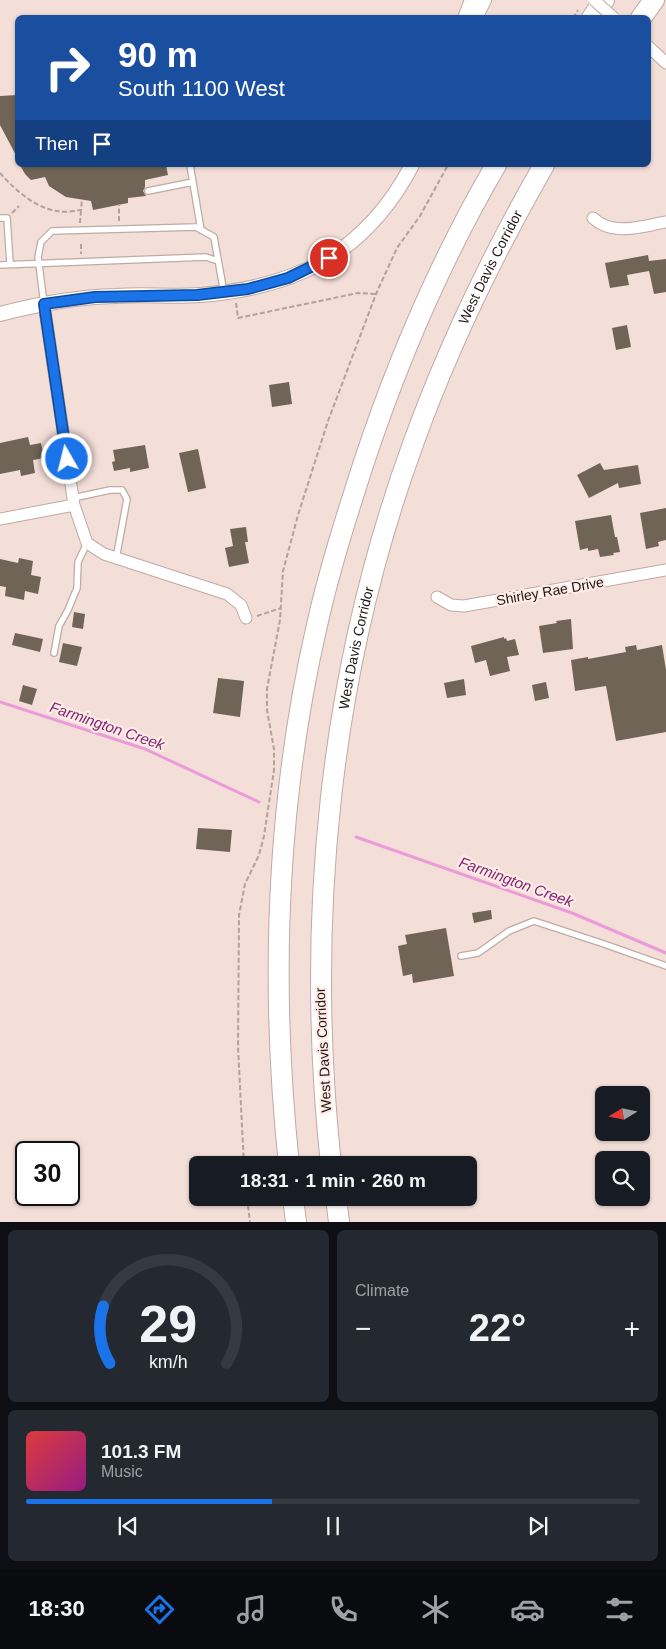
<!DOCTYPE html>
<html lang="en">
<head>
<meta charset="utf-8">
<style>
	:root { --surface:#171b24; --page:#242831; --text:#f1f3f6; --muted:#9ea1a6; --line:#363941; --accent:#1a73e8 }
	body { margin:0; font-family:Helvetica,sans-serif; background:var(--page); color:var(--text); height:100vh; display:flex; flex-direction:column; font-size:19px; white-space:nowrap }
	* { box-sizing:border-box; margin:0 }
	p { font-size:16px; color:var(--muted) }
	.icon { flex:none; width:28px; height:28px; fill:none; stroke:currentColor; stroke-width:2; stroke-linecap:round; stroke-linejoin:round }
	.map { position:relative; height:1222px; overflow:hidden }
	.details { display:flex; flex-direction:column; gap:8px; padding:8px; background:#0d0f14; flex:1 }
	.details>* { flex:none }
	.hud { position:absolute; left:15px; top:15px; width:636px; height:152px; border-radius:8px; box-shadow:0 1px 4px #0004; background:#1a4fa0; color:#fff; overflow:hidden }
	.needle { width:32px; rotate:260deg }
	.buttons { position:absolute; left:595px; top:1086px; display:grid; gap:10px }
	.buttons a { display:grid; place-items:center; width:55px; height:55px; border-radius:8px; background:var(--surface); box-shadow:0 1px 4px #0004; font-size:25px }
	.speed { position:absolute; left:15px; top:1141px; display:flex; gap:10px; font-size:25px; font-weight:700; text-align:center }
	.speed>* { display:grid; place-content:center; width:65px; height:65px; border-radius:50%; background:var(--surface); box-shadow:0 1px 4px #0004; line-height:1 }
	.speed .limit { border:2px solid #111; border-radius:8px; background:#fff; color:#111 }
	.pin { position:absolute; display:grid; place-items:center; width:42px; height:42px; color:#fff; margin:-21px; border:2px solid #fff; border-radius:50%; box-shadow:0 1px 5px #0007 }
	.me { position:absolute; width:55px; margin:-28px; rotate:352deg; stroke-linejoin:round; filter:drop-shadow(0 0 4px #0008) }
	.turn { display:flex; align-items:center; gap:18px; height:105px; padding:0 20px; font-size:22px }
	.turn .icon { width:65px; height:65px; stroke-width:2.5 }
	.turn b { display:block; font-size:35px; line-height:42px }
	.then { display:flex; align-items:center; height:48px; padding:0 20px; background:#0003; gap:10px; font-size:19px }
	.big { font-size:38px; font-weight:700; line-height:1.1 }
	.details .tile { flex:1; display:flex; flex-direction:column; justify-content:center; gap:8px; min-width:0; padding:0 18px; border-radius:8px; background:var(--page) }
	.details .dial { align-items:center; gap:0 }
	.dial svg { height:130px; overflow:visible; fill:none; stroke:var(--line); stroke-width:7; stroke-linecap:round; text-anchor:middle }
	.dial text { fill:var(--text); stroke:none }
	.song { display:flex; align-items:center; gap:15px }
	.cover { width:60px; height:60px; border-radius:8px; background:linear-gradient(135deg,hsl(0 70% 55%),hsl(310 70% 35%)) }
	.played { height:5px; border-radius:2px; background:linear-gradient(90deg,var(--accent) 40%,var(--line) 40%) }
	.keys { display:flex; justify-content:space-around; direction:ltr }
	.heat { display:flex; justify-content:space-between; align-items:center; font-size:28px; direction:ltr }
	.details .tiles { flex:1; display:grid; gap:8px; grid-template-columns:1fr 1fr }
	.tile:last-child { grid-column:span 2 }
	.trip { position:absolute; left:189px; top:1156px; width:288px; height:50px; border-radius:8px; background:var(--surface); box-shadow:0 1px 4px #0004; font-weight:700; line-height:50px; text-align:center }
	.tabs { display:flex; height:80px; justify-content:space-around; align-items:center; background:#090b0e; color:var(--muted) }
	.tabs .icon { width:35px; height:35px }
	.tabs .active { color:var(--accent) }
	.tabs b { font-size:22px; color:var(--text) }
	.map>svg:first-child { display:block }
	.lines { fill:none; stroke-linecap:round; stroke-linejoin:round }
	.stream { stroke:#eb9ada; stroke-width:3 }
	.building { fill:#706456 }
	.service-casing { stroke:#bfaaa4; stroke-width:8 }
	.minor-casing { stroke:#bfaaa4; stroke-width:13 }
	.tertiary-casing { stroke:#bfaaa4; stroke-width:16 }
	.motorway-casing { stroke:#bfaaa4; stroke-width:22 }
	.path { stroke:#b3a19c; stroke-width:2; stroke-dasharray:5 2.5; stroke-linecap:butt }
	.service { stroke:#fff; stroke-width:5.5 }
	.minor { stroke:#fff; stroke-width:11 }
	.tertiary { stroke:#fff; stroke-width:14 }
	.motorway { stroke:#fff; stroke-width:20 }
	.minor-bridge-casing { stroke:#bfaaa4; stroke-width:13; stroke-linecap:butt }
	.minor-bridge { stroke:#fff; stroke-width:11 }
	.route-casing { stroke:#114b97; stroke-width:12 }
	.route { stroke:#1a73e8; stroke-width:9 }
	.labels { text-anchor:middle; stroke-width:4.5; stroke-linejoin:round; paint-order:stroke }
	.street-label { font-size:14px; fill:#1e1614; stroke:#ffece7 }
	.water-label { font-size:15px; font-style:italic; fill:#802373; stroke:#ffece7 }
</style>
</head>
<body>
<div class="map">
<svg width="666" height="1222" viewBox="0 0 666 1222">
	<rect width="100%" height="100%" fill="#f4ded8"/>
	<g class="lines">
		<path class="stream" d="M0,702L145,749L259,802
			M356,837L572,913L666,953"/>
	</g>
	<path class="building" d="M17,95L18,100V159L0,125V96Z
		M20,165H166L168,175L145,180V187L143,191L146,196L128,198V203L93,210L91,201L66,197L49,186L45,177L31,180L25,174Z
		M648,255L649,261L666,259V292L654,294L649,271L627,275L629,285L610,288L605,263Z
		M627,325L631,347L616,350L612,328Z
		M289,382L292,404L272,407L269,385Z
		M28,437L30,445L41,443L44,458L33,460L35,473L21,476L20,470L0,474V443Z
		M145,445L149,468L130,472V468L114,471L112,462L115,461L113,450Z
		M198,449L206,488L188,492L179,453Z
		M600,463L604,470L638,465L641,484L619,488L618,483L589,498L577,475Z
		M666,508V540L658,542L659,546L646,549L640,513Z
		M611,515L615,537H617L620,552L613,553L614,555L600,557L598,549L588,551V548L580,550L575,521Z
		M246,527L248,542H245L249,563L229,567L225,548L233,546L230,529Z
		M19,558L33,561L31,575L41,577L38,594L25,591L24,600L5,596L6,587L0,586V559L18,563Z
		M74,612L85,614L83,629L72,627Z
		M571,619L573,649L543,653L539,626L557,623L556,621Z
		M15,633L43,639L40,652L12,645Z
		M504,637V639L506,638L507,641L515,639L519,655L507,657L510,671L490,676L486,660L475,663L471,646Z
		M63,643L82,647L77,666L59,662Z
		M636,645L637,650L662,645L666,670V732L616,741L606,686L575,691L571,660L588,657V659L626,652L625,647Z
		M218,678L244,681L240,717L213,713Z
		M464,679L466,695L447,698L444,683Z
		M546,682L549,698L535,701L532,685Z
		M23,685L37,689L32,705L19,701Z
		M198,828L232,830L230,852L196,849Z
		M491,910L492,919L474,923L472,913Z
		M446,928L454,976L413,983L412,974L403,976L398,946L407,944L405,935Z"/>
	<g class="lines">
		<defs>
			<path id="service" d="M190,165L201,230
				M148,191L193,182
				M0,218H7L10,264
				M0,265L206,257L218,261
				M44,304L38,257L41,242L52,231L196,227L214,237L224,293
				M73,498L110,490H122L127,499L116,559
				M54,653L59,626L68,610L77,588L78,562L87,543
				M461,956L478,953L509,931L534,921L604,944L666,966"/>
			<path id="minor" d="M649,47L666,63
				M593,218C613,237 642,226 666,222
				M44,304L74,505L87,543L104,554L227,594L241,605L246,618
				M0,519L74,505
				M437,597L451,605L464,606L666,570"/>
			<path id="tertiary" d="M465,18L472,0
				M475,18L484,0
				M0,314C38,304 77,297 116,296C144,294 172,297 200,295C296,288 366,253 412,165"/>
			<g id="motorway">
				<path d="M592,18L604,0"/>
				<path d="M641,18L654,0"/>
				<path d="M289,1165C270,985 276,803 317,625C329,571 346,518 363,465C398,359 440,261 496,165"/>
				<path id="s1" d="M331,1165C305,922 329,674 413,444C448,347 493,254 544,165"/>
				<path d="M293,1198L296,1222"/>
				<path d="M336,1198L339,1222"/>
			</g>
		</defs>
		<use href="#service" class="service-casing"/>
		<use href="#minor" class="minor-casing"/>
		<use href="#tertiary" class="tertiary-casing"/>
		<use href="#motorway" class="motorway-casing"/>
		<path class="path" d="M573,18L578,10
			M0,173C14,189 35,208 57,211C64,213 74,211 81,210L82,200
			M12,213L19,206
			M119,221V204
			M80,223L81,210
			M81,244V254
			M236,303L238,318L358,293L376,294
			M257,616L281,608
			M244,1165L238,1047L239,915L245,884L259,855L264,836L274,770V749L267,710V689L280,620L283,571L298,515L328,421L376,294L397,248L420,216L448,165
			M247,1198L250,1222"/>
		<use href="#service" class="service"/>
		<use href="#minor" class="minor"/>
		<use href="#tertiary" class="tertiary"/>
		<use href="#motorway" class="motorway"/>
		<defs>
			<path id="minor-bridge" d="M594,0L614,18"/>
		</defs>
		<use href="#minor-bridge" class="minor-bridge-casing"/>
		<use href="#minor-bridge" class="minor-bridge"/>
	</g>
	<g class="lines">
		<defs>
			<path id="route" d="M67,459L44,304L95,297L197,295L248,289L288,278L329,258"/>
		</defs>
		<use href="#route" class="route-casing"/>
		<use href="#route" class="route"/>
	</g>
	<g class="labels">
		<g class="street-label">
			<text dy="5" stroke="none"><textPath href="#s1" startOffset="925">West Davis Corridor</textPath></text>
			<text transform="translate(550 591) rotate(-10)" y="5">Shirley Rae Drive</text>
			<text dy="5" stroke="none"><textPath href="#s1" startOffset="520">West Davis Corridor</textPath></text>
			<text transform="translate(323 1050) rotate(-93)" y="5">West Davis Corridor</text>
		</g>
		<g class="water-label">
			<text transform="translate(107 726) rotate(19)" y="5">Farmington Creek</text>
			<text transform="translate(516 882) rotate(20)" y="5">Farmington Creek</text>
		</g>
	</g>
</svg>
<div class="buttons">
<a><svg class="needle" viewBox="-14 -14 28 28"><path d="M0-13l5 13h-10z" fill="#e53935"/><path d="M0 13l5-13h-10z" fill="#9ea1a6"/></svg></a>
<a><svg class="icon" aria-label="search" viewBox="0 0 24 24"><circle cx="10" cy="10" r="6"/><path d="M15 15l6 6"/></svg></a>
</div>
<div class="speed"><div class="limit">30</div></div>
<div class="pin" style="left:329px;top:258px;background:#d93025"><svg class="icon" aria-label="arrive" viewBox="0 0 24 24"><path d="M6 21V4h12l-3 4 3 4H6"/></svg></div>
<svg class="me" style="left:67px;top:459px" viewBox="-20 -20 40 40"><circle r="17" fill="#1a73e8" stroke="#fff" stroke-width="3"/><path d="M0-11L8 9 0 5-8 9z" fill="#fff"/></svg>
<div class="trip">18:31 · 1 min · 260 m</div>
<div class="hud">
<div class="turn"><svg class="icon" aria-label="right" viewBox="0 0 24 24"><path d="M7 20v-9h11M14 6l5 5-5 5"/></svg><div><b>90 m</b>South 1100 West</div></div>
<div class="then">Then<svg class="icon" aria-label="arrive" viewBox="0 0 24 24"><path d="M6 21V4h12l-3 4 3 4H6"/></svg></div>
</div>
</div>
<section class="details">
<div class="tiles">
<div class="tile dial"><svg viewBox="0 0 100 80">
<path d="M14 69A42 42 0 1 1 86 69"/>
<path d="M14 69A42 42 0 0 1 10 34" stroke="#1a73e8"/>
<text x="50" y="56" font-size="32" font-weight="700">29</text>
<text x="50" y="72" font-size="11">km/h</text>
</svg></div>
<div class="tile"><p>Climate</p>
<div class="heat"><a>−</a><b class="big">22°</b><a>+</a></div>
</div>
<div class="tile">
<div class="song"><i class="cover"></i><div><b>101.3 FM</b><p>Music</p></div></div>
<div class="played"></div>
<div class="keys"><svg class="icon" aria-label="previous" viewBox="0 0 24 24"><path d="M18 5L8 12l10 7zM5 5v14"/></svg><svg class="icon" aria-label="pause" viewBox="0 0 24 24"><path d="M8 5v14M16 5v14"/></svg><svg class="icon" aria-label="next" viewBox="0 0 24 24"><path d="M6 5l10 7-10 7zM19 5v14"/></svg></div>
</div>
</div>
</section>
<nav class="tabs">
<b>18:30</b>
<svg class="icon active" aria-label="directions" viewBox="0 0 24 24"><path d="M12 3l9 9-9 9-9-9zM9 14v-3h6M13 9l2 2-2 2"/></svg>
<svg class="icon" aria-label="music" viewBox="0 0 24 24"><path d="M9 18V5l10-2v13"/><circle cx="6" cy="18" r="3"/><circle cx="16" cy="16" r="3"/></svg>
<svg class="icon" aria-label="phone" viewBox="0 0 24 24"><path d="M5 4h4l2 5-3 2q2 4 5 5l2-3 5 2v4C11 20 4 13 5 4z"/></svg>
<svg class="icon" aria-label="climate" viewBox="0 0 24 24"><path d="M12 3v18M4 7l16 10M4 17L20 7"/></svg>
<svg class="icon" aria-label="car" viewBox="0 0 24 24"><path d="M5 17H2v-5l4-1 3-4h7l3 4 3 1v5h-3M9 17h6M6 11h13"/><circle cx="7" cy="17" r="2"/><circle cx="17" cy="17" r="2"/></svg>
<svg class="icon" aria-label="filters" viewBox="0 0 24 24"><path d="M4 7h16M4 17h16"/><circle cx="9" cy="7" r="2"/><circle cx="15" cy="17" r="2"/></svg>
</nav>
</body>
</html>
